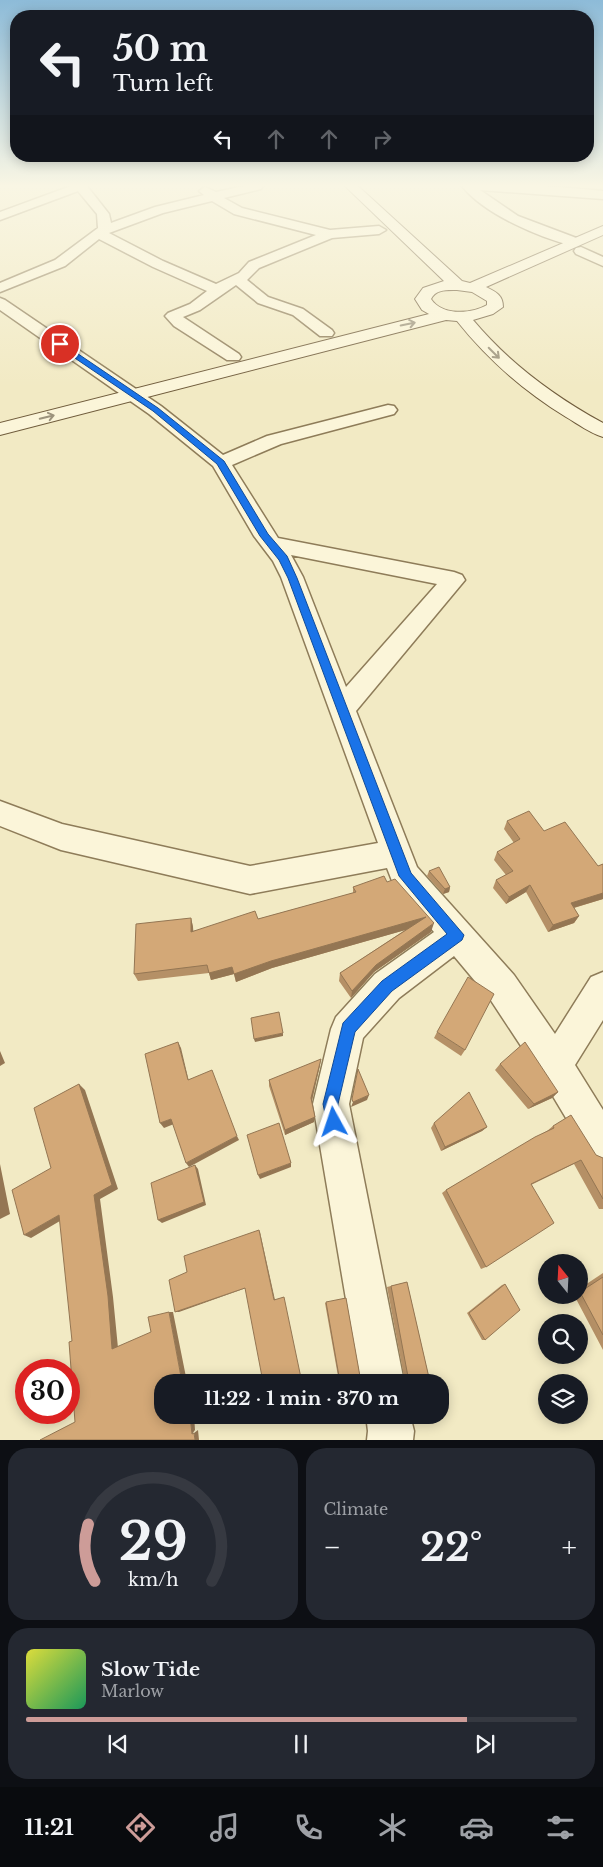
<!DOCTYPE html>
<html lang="en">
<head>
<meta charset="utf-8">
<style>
	:root { --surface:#171b24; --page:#242831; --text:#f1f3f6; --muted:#9ea1a6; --line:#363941; --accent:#cd9c98 }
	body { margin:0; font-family:"Libre Baskerville",serif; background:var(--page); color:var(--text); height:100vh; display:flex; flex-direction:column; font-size:19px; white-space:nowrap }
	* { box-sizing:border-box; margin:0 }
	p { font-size:16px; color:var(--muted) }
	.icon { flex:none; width:28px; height:28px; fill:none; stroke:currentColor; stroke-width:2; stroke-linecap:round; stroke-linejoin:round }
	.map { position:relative; height:1440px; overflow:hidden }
	.details { display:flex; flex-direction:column; gap:8px; padding:8px; background:#0d0f14; flex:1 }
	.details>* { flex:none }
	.top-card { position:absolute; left:10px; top:10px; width:584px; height:152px; border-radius:20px; box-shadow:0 2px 12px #0003; background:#171b24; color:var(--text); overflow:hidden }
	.needle { width:32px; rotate:342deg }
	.tools { position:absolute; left:538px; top:1254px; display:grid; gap:10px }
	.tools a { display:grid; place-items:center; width:50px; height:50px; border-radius:50%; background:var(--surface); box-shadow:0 2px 12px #0003; font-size:25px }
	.speed { position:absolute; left:15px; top:1359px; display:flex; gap:10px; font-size:25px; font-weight:700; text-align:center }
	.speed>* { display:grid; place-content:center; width:65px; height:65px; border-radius:50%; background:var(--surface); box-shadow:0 2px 12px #0003; line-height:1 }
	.speed .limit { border:8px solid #d22; background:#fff; color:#111 }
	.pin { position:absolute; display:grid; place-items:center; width:42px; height:42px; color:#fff; margin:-21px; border:2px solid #fff; border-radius:50%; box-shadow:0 1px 5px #0007 }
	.me { position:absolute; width:55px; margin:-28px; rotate:355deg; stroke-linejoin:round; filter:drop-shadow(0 0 4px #0008) }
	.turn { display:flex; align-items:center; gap:18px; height:105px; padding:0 20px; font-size:22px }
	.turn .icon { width:65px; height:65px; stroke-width:2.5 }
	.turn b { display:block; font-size:35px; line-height:42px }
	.lanes { display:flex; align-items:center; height:48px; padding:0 20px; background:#0003; justify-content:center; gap:25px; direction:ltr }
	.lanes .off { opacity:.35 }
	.big { font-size:38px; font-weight:800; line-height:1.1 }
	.details .widget { flex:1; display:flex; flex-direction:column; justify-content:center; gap:8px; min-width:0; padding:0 18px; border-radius:20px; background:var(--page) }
	.details .dial { align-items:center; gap:0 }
	.dial svg { height:130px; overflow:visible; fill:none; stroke:var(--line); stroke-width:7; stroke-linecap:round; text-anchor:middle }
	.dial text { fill:var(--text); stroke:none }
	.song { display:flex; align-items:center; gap:15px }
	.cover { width:60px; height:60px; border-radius:8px; background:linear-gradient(135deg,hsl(60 70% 55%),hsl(150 70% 35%)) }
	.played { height:5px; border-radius:2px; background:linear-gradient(90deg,var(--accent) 80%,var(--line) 80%) }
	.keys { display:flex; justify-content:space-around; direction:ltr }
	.heat { display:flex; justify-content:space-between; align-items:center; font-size:28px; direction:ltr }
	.details .tiles { flex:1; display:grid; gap:8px; grid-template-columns:1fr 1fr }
	.widget:last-child { grid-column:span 2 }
	.trip { position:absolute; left:154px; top:1374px; width:295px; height:50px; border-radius:20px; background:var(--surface); box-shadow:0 2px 12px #0003; font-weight:800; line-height:50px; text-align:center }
	.menu { display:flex; height:80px; justify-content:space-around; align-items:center; background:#090b0e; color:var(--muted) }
	.menu .icon { width:35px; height:35px }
	.menu .current { color:var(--accent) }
	.menu b { font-size:22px; color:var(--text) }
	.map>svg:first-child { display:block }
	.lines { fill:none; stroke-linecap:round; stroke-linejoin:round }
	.street-casing { stroke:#8e7c59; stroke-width:3 }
	.secondary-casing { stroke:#705c3c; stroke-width:2 }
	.street { fill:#fbf5d9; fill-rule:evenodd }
	.secondary { fill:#fbf5d9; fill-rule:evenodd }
	.wall { fill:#b59066 }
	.shaded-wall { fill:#947653 }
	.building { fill:#d3a877; stroke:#947653 }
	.oneway { stroke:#9c937c }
	.route { fill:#1a73e8; stroke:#114b97 }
</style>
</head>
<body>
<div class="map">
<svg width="603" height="1440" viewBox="0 0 603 1440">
	<rect width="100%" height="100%" fill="#f2eac4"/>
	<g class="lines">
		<defs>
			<path id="street" d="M71,186H87L109,214L111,223L155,207L204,195L199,191L205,187L216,192L244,186H263L261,189L224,198L242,208L330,230L379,226L386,230L379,234L332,238L259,268L247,280L268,297L303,309L332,330L334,333L332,336H320L293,315L258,303L236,285L200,310L183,317L239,354L241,357L239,360H227L174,326L165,316L168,313L190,304L207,291L153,267L99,239L65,266L0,292V283L55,260L98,228L97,214L78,191L0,220V212ZM212,201L234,214L316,235L249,262L239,273L216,284L163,261L109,233L163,213Z
				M462,186C508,182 557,187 603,191V199L480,190L518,216L579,239L581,242L579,245L574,246C540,238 484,214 462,186Z
				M581,247L603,257V266L576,254L574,251L576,248Z
				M0,298L5,300L161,406L223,455L267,436L388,405L394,406L397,410L394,414L281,444L232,465L278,538L454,572L462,575L465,580L356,711L417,867L514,975L555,1034L591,977L603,972V1020L575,1065L603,1110V1164L590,1158L542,1078L490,999L454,956L399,998L363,1038L349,1104L404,1382H360L313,1104L331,1029L336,1017L375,974L434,932L394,886L387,868L250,894L61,850L0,826V801L62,824L250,866L378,843L281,577L273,561L254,536L213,466L149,414L0,310ZM291,555L437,584L346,687L303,577Z
				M366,1415H410L414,1431L413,1440H367L368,1431Z"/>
			<path id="secondary" d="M345,186H358L462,281L470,283L603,226V235L486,287C496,292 503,295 503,307L493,314L473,320C509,363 554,396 603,423V437C590,433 578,424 566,417C524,391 488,360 457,321L446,320L0,435V423L429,314L422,310L415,299L423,288L444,281ZM457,290L472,292L487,301V305C471,314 442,316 431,299C436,289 447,290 457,290Z"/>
		</defs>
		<use href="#street" class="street-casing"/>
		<use href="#secondary" class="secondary-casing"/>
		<use href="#street" class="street"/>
		<use href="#secondary" class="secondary"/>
	</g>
	<path class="wall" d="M507,821L544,831L598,866L603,864V899L574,908L579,916L574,923L548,932L526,892L506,904L493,888L496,880L506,875L494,860L497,852L514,843L504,829Z
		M429,871L450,887L449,892L443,894L427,876Z
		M387,882L431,932L374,972L351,998L339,981L340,973L405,930L272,968L236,982L234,974L211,980L209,973L138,981L134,974L191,918L193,927V931L258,919L353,893V887Z
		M437,1032L465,1050L461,1056L434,1038Z
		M500,1064L558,1092L552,1098L528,1109L495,1070Z
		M320,1065L312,1101L314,1122L285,1135L269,1086V1080Z
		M434,1123L487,1127L482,1131L441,1151L431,1128Z
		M553,1126L596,1155L603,1158V1209H599L574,1164L531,1185L486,1267L481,1269L442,1193L446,1190L547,1131Z
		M603,1273V1350L574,1295H579V1289Z
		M407,1282L430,1382H405L387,1287Z
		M505,1284L485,1340H482L467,1313L502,1285Z
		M346,1298L361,1382H339L325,1303Z"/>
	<path class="shaded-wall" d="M530,885L526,892L506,904L509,897Z
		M450,887L449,892L443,894L445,889Z
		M603,893V899L566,910L571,903Z
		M579,916L574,923L548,932L553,925Z
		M426,917L423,925L272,968L236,982L234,974L271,961Z
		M191,918L193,927L194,940L191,932Z
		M434,923L431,932L374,972L351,998L352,991L376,965Z
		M232,967L234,974L211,980L209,973Z
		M283,1033V1036L255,1042L254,1039Z
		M178,1042L181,1048L190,1086L188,1080Z
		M0,1051L5,1063L0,1066Z
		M321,1059L320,1065L311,1104V1098Z
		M79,1084L85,1090L118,1189L100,1199L113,1297L118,1348L112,1349Z
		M558,1092L552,1098L528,1109L534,1104Z
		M369,1095L367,1100L351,1107L353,1102Z
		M315,1117L314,1122L285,1135V1130Z
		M171,1119L174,1124L164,1128L160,1123Z
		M487,1127L482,1131L441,1151L445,1147Z
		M237,1136L239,1140L189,1167L186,1163Z
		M291,1163V1167L260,1179L258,1175Z
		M0,1164L10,1214L0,1219Z
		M195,1165L198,1169L206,1205L162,1223L158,1220Z
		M59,1215L65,1218L31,1238L24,1235Z
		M259,1230L260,1232L275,1300H274Z
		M245,1288H246L179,1312H175Z
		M169,1312H173L187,1382H182Z
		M190,1415H194L195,1430L192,1434Z
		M198,1430L199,1440H195L194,1433Z"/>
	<path class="building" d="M529,811L544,831L565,822L598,866L603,864V893L571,903L579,916L553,925L530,885L509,897L496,880L513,871L497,852L520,839L507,821Z
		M439,867L450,887L445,889L429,871Z
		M384,876L387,882L395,879L434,923L376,965L352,991L340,973L426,917L271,961L234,974L232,967L209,973L207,965L134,974L136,924L191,918V932L255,911L258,919L356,892L353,887Z
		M468,977L494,994L465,1050L437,1032Z
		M279,1012L283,1033L254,1039L251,1018Z
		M178,1042L188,1080L212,1070L237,1136L186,1163L171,1119L160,1123L145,1054Z
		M525,1042L558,1092L534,1104L500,1064Z
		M321,1059L311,1098L315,1117L285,1130L269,1080Z
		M358,1069L369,1095L353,1102L352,1099Z
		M79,1084L112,1185L94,1195L108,1296L112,1349L151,1332L148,1317L169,1312L182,1382H162V1415H190L192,1434L194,1433L195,1440H40L75,1422L69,1342L72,1341L59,1215L24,1235L12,1190L51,1168L34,1108Z
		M469,1092L487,1127L445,1147L434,1123Z
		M571,1115L596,1155L603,1158V1199L581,1160L531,1184L554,1223L486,1267L446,1190L535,1137L554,1128L553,1126Z
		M279,1123L291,1163L258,1175L247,1135Z
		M195,1165L204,1202L158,1220L151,1183Z
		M259,1230L274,1300L284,1297L301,1378L288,1382H263L245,1288L175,1312L169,1280L187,1272L184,1256Z
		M603,1277V1335L580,1292Z
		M407,1282L430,1382H409L391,1286Z
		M505,1284L520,1310L485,1340L469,1313Z
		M346,1298L361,1382H340L326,1302Z
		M345,1415H355L346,1417Z"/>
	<defs><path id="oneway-shaft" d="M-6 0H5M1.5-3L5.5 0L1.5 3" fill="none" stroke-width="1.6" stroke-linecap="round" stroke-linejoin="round" transform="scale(1.25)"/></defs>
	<g class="oneway">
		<use href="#oneway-shaft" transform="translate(408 324) rotate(-12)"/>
		<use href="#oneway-shaft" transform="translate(494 353) rotate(45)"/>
		<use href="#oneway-shaft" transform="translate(47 417) rotate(-14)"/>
	</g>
	<linearGradient id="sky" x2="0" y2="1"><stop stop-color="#8dbbd8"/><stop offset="0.48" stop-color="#f9f6e4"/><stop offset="1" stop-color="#f9f6e4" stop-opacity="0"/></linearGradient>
	<rect width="603" height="387" fill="url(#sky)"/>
	<path class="route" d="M57,343H62L158,408L224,461L268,534L287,556L297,578L411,873L464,935L462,940L392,991L355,1032L338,1104L342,1122L340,1128L334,1130L328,1128L323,1104L343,1023L382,981L447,934L399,876L288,578L279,560L260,536L217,464L153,411L57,346Z"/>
</svg>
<div class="tools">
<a><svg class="needle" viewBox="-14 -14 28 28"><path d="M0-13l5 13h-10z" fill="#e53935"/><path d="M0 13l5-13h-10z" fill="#9ea1a6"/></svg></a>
<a><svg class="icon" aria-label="search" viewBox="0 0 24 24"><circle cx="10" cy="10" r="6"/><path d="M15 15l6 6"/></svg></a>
<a><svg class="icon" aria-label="layers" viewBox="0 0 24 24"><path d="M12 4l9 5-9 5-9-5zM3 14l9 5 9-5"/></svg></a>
</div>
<div class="speed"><div class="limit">30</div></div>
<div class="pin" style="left:60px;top:344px;background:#d93025"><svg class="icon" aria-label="arrive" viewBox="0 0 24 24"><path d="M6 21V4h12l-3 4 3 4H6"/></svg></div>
<svg class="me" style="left:334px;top:1122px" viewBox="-20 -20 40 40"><path d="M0-17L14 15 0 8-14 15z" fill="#1a73e8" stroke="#fff" stroke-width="4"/></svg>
<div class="trip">11:22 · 1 min · 370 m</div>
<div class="top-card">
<div class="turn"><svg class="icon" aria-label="left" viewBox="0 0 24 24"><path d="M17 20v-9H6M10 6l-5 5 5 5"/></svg><div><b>50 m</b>Turn left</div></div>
<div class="lanes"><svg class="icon" aria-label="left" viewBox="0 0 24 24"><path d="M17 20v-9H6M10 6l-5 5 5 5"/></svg><svg class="icon off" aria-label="ahead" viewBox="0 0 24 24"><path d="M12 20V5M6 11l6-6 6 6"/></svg><svg class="icon off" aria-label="ahead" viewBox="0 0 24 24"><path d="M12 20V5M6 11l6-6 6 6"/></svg><svg class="icon off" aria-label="right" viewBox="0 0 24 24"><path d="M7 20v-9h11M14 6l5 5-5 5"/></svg></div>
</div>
</div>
<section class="details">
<div class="tiles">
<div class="widget dial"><svg viewBox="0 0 100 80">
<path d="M14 69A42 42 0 1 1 86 69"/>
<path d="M14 69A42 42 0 0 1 10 34" stroke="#cd9c98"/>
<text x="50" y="56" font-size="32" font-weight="700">29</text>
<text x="50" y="72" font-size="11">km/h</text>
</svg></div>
<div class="widget"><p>Climate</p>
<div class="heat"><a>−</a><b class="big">22°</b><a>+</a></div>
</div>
<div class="widget">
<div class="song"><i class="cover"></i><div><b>Slow Tide</b><p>Marlow</p></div></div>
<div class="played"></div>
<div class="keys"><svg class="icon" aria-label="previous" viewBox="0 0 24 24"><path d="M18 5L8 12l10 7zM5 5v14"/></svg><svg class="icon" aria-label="pause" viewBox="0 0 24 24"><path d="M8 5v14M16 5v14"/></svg><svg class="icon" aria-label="next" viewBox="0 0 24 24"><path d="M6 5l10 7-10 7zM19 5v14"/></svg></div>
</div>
</div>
</section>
<nav class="menu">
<b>11:21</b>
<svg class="icon current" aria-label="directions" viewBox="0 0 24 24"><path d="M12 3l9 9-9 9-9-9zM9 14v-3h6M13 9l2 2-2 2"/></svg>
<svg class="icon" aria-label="music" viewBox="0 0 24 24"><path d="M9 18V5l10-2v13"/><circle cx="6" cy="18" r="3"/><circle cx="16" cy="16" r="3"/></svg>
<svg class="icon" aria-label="phone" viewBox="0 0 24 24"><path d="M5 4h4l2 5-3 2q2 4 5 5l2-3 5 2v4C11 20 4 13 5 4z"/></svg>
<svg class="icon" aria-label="climate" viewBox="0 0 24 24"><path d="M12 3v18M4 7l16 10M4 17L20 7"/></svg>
<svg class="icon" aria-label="car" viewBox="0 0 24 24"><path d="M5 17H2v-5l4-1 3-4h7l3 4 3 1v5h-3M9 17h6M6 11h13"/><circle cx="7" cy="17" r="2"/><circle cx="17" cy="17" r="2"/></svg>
<svg class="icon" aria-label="filters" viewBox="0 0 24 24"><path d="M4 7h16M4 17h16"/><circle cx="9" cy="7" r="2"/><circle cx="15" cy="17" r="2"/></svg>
</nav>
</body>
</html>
